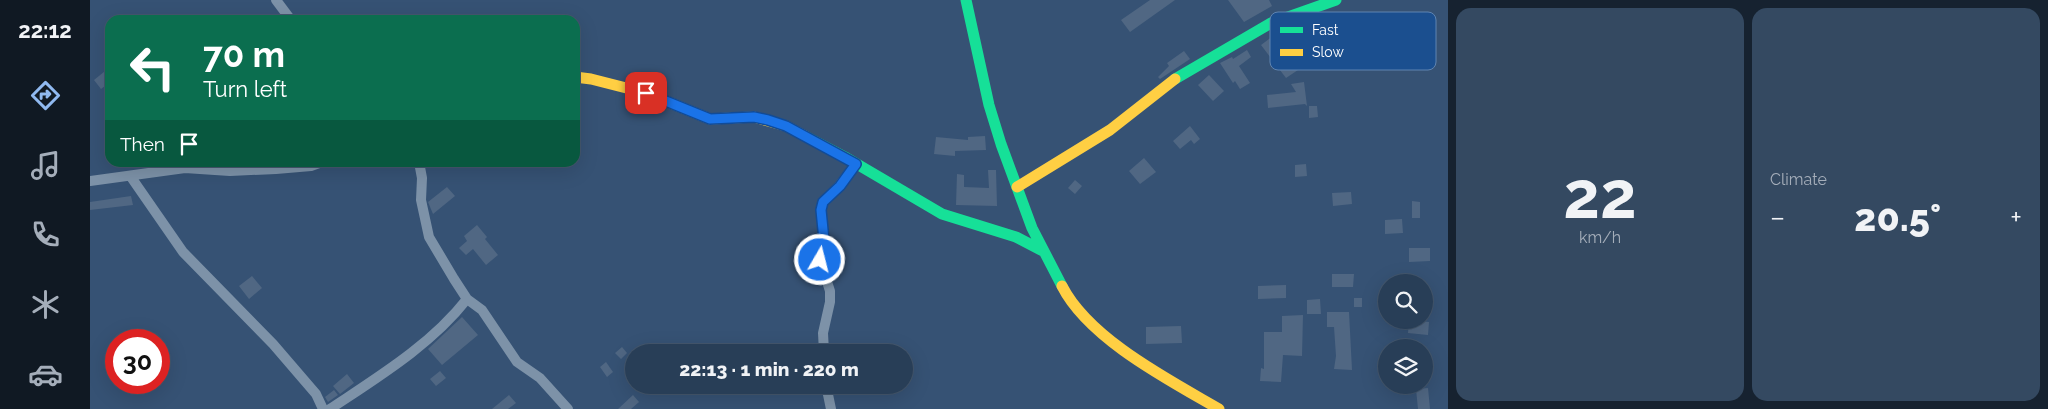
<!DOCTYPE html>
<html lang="en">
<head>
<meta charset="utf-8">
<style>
	:root { --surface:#283e57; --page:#344961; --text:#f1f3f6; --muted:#a5aeba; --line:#44576d; --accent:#90b9f0 }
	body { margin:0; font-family:Raleway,sans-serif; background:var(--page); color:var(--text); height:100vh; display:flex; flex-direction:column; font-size:19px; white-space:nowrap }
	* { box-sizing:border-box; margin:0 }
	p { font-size:16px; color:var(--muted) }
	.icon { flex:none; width:28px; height:28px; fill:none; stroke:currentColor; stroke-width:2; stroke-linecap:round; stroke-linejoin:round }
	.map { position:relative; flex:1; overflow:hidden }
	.sheet { display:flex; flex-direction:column; gap:8px; padding:8px; background:#162230; width:600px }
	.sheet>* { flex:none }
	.guide { position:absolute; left:15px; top:15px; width:475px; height:152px; border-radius:15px; box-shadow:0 5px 20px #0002,0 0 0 1px var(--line); background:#0b6e4f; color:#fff; overflow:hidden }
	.controls { position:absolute; left:1288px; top:274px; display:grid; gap:10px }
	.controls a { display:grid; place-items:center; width:55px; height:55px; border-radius:50%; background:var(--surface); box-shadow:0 5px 20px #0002,0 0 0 1px var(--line); font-size:25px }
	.speed { position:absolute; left:15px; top:329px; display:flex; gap:10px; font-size:25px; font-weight:700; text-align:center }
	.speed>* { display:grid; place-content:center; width:65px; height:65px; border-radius:50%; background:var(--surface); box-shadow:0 5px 20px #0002,0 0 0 1px var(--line); line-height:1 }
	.speed .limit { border:8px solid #d22; background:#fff; color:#111 }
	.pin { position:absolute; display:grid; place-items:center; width:42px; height:42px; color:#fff; margin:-21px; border-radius:10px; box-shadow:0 2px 8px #0006 }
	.me { position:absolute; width:55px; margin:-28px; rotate:8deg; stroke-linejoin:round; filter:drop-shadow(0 0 4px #0008) }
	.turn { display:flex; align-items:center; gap:18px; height:105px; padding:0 15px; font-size:22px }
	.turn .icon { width:65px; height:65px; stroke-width:2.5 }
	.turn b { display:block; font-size:35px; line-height:42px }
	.then { display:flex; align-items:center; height:48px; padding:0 15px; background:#0003; gap:10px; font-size:19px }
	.big { font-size:38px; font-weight:800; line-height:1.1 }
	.sheet .widget { flex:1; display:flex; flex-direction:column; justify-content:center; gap:8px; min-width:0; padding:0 18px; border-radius:15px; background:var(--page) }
	.sheet .dial { align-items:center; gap:0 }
	.dial b { font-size:65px; line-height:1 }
	.heat { display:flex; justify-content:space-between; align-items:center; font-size:28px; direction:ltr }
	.sheet .tiles { flex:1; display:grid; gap:8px; grid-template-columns:repeat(2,1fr) }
	.trip { position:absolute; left:535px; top:344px; width:288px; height:50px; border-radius:25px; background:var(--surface); box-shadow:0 5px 20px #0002,0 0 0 1px var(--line); font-weight:800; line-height:50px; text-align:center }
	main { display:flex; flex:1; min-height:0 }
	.menu { display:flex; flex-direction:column; width:90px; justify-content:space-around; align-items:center; background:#101923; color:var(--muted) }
	.menu .icon { width:35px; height:35px }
	.menu .current { color:var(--accent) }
	.menu b { font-size:22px; color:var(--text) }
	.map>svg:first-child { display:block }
	.building { fill:#506783 }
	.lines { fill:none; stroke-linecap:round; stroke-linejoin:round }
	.street { stroke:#7d92a8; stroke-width:10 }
	.fast { stroke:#16e098; stroke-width:11 }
	.slow { stroke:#ffcf43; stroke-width:11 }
	.route-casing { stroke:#114b97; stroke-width:12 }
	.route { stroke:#1a73e8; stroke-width:9 }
	.key { fill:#1b4f8f; stroke:#5f84b1; stroke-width:1 }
	.key-label { font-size:14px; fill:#fff }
</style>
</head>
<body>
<main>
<nav class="menu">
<b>22:12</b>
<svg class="icon current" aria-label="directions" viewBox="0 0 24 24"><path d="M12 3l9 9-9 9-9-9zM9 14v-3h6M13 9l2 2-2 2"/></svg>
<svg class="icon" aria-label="music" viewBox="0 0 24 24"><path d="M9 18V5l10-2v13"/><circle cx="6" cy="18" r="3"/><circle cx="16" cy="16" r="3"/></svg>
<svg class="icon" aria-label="phone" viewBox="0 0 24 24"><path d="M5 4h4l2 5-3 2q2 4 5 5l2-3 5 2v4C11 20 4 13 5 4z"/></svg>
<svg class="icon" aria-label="climate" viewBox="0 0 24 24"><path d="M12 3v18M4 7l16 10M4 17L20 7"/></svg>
<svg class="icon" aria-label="car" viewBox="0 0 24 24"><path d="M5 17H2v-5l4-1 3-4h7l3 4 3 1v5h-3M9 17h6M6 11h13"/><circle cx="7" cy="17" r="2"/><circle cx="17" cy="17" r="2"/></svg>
</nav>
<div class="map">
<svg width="1358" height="409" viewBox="0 0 1358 409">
	<rect width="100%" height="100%" fill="#365274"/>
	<path class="building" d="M1060,0H1085L1040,32L1031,20Z
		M1138,0H1179L1182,6L1154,22Z
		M1183,36L1208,70L1196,78L1171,45Z
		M1157,50L1161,57L1149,66L1160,83L1150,89L1145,81L1143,83L1130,63L1142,57L1143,59Z
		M1094,51L1100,59L1070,79L1068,77L1079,66L1077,63Z
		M20,67V82L11,89L4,80Z
		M1119,75L1134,91L1123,101L1108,85Z
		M1214,82L1217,106L1215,104L1178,108L1177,95L1206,92L1201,84Z
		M1219,106H1227L1228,117L1219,118Z
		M1100,126L1110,139L1104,144L1101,140L1090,149L1083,141Z
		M895,136L896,150L865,151V156L844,154L846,137L878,140V137Z
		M1054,158L1066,172L1050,184L1039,171Z
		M1216,164L1217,176L1205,177V165Z
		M898,170H906L907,206L866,205L867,174L874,175V187L899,188Z
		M985,180L992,186L985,194L978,188Z
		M357,187L365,196L343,214L338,202Z
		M1261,192L1262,204L1243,206L1242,193Z
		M41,196L43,205L0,210V202Z
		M1322,201L1330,202V218H1322Z
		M1312,219L1313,233L1295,234V220Z
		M387,225L397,237L395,239L408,255L396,265L383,249L376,255L369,248L377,241L374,236Z
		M1319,248H1340V261L1319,262Z
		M1242,274H1264L1263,287H1242Z
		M162,276L172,288L159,299L149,286Z
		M1196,285V298L1168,299V286Z
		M1264,298H1272V307H1264Z
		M1230,299L1231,314H1217V300Z
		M1237,312H1259L1262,370L1244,369L1246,356L1244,327H1237Z
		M1213,315L1212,356L1193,355L1191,382L1170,381L1171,368L1174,369V332H1192V316Z
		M372,317L388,335L352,365L338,349Z
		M1319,320L1339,322L1338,335L1318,333Z
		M1091,326L1092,343L1056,344V327Z
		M532,347L537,353L531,359L525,353Z
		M516,362L523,372L517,377L510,367Z
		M350,371L356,378L346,386L340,379Z
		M257,374L264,383L250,394L243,386Z
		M1338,388L1340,409H1328L1326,389Z
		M244,390L248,395L238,402L235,397Z
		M419,395L426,403L418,409H402Z
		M543,395L549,402L541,409H528Z"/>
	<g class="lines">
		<path class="street" d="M186,0L201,20
			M329,162L332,178L331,200L339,237L364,279L377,299L392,310L427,362L450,378L478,409
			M41,177L93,252L183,344L226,394L233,409
			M0,181L95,168L140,171L186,169L221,166L232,162
			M734,352L733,333L740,302V291L730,260L734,240L731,209L733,202L749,186L766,164
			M736,385L741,409
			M240,409C288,377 341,345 377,299"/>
		<path class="fast" d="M876,0L899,105L911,144L942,228L972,286
			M1085,79L1181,23L1246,0
			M715,136L755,157L852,214L926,237L953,251"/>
		<path class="slow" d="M485,77L501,79L556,93L620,119L664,117L696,126L715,136
			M927,187L1020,130L1085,79
			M972,286C999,339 1079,380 1129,409"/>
	</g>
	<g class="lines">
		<defs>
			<path id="route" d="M556,93L620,119L664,117L678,120L696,126L766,164L750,186L733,202L731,210L734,240L730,260"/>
		</defs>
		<use href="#route" class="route-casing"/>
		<use href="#route" class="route"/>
	</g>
	<rect x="1180" y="12" width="166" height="58" rx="8" class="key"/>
	<rect x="1190" y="27" width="23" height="6" fill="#16e098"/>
	<rect x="1190" y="49" width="23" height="7" fill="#ffcf43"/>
	<g class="key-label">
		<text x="1222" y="35">Fast</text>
		<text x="1222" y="57">Slow</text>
	</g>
</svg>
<div class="controls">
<a><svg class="icon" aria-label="search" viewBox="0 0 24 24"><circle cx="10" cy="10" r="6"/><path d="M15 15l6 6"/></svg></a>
<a><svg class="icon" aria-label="layers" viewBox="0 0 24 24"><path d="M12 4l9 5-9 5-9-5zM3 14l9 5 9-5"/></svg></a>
</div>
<div class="speed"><div class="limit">30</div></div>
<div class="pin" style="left:556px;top:93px;background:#d93025"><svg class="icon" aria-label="arrive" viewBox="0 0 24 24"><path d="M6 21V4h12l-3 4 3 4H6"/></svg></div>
<svg class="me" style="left:730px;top:260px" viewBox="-20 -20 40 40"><circle r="17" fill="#1a73e8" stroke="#fff" stroke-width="3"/><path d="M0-11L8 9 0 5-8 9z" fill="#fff"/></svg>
<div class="trip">22:13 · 1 min · 220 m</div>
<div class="guide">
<div class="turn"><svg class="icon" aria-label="left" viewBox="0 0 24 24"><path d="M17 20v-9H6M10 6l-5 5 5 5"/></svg><div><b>70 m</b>Turn left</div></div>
<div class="then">Then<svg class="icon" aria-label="arrive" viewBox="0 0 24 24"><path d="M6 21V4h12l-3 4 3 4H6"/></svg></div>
</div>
</div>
<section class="sheet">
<div class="tiles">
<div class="widget dial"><b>22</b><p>km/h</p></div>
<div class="widget"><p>Climate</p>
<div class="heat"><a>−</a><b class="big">20.5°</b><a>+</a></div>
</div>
</div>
</section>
</main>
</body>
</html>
